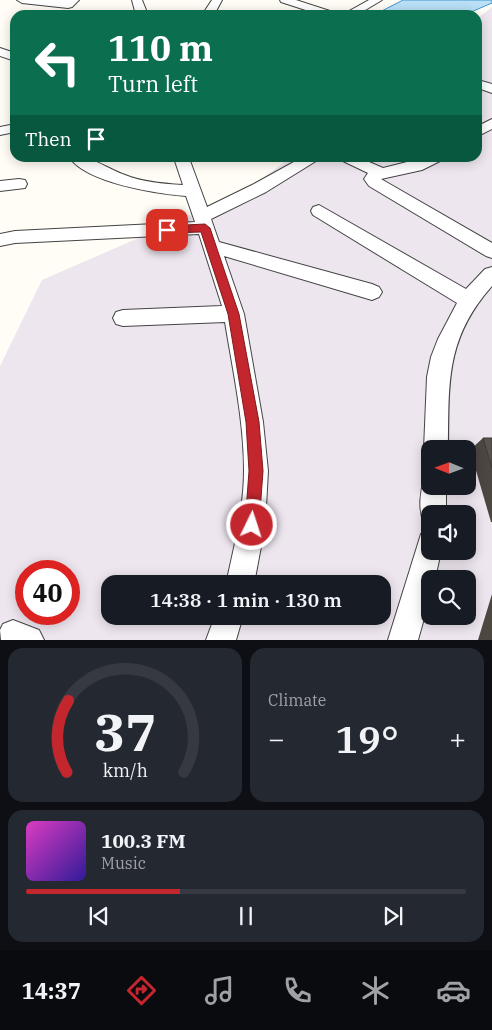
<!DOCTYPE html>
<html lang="en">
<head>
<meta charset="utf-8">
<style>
	:root { --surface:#171b24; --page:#242831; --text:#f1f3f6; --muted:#9ea1a6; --line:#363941; --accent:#c4262e }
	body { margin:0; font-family:"IBM Plex Serif",serif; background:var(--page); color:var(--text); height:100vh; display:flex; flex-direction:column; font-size:19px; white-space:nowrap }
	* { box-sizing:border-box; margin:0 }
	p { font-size:16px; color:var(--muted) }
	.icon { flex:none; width:28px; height:28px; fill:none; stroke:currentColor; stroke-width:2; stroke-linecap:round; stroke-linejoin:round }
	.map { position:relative; height:640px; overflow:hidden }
	.details { display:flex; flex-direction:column; gap:8px; padding:8px; background:#0d0f14; flex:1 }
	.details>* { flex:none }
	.banner { position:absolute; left:10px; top:10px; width:472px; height:152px; border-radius:15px; box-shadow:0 2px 12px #0003; background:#0b6e4f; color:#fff; overflow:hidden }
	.needle { width:32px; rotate:271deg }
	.controls { position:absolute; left:421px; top:440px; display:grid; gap:10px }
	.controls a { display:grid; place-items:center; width:55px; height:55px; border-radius:10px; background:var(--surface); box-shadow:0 2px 12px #0003; font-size:25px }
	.speed { position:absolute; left:15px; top:560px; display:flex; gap:10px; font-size:25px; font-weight:700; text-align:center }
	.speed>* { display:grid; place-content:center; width:65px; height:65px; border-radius:50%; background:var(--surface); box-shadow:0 2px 12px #0003; line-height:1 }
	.speed .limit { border:8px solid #d22; background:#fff; color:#111 }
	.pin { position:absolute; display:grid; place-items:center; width:42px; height:42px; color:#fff; margin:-21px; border-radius:10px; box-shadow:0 2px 8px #0006 }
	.me { position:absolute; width:55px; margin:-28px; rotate:4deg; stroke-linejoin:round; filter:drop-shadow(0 0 4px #0008) }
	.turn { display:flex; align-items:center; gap:18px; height:105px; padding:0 15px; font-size:22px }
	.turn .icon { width:65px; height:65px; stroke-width:2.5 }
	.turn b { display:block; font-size:35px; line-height:42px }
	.then { display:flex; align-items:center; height:48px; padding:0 15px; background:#0003; gap:10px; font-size:19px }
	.big { font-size:38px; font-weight:600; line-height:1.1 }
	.details .widget { flex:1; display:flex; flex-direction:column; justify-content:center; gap:8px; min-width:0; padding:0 18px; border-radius:15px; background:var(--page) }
	.details .dial { align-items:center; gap:0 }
	.dial svg { height:130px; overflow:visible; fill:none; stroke:var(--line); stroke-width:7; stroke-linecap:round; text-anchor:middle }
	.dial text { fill:var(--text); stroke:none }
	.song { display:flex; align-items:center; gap:15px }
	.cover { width:60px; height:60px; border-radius:8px; background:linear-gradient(135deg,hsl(310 70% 55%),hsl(250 70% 35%)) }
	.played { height:5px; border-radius:2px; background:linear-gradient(90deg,var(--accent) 35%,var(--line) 35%) }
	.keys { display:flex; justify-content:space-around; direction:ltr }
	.heat { display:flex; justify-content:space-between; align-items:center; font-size:28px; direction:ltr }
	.details .tiles { flex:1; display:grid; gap:8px; grid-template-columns:1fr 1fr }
	.widget:last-child { grid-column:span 2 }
	.trip { position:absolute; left:101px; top:575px; width:290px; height:50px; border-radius:15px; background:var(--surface); box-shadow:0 2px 12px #0003; font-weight:600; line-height:50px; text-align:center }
	.menu { display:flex; height:80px; justify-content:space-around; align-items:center; background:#090b0e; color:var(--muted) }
	.menu .icon { width:35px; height:35px }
	.menu .current { color:var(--accent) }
	.menu b { font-size:22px; color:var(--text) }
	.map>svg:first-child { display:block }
	.industrial { fill:#eee6ef; fill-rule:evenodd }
	.water { fill:#b9e0f7; stroke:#3f96cf }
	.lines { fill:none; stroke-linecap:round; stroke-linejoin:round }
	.minor-casing { stroke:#444; stroke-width:2 }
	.minor { fill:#fff; fill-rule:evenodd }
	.wall { fill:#4d4742 }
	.building { fill:#5a524d; stroke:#3f3936 }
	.route { fill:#c4262e; stroke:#7f191e }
</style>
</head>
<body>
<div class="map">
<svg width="492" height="640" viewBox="0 0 492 640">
	<rect width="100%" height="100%" fill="#fffdf5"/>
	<path class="industrial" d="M492,7V640H0V366L42,280L244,192L290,158H478V18ZM430,449H468V486H430ZM430,514H468V551H430ZM26,571H69V614H26ZM430,579H468V616H430ZM110,584H382V616H110Z"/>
	<path class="water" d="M403,0H492V3L464,15H374Z"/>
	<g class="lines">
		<defs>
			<path id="minor" d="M17,0H79L72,7L68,8L22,3Z
				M132,0H142L148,15H136Z
				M212,0H222L214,15H202Z
				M280,0H296L336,13L338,15H321L281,2Z
				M369,0H382L357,15H342Z
				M0,48L15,53V61L0,56Z
				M478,80L492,84V93L478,88Z
				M492,119V129L478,136V126Z
				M15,124V132L0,135V127Z
				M70,158C92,155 105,168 125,175C143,182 163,184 183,185L174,158H189L207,207L254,184L301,158H318L316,161L266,192L211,219L219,242L372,284L379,287L382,292L379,297L372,300L224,256L244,314L263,422L268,471L265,525L254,584H226C234,547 244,509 244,470C244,421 233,371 225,322L123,326L116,324L113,318L116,312L123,310L222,306L199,234L15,243L0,246V234L15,231L195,222L186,196C158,194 87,183 70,158Z
				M341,158H360L383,168L423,158H442L440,161L422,170L381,179L492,243V258L486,256L369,186L364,179L368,173L343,161Z
				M19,179L25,180L27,184L25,188L0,191V181Z
				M319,205L466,289L485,269L492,267V286C445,339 449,383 448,449H430V458L424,449L427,377L431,357L438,339L457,303L313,215L311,211L313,207Z
				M430,475V486H446V514H430V526L424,523C418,509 420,491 425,477Z
				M430,530V551H441L435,579H430V597L418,640H388L421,534Z
				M215,616H243L236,640H206Z
				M13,620L39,630L44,640H1L0,630L3,624Z"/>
		</defs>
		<use href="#minor" class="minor-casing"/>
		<use href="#minor" class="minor"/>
	</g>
	<path class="wall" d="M483,438H492V522H491L470,450Z
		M492,594V640H478Z"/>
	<path class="building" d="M483,438H492V468Z"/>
	<path class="route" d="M205,224L210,228L239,314L259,422L263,471L259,525L257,530L252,532L247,530L245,525L249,471L246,422L228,314L201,232L167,233L162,230L167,226Z"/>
</svg>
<div class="controls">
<a><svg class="needle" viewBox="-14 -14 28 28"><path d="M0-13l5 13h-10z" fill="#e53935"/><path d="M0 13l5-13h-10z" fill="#9ea1a6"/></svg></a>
<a><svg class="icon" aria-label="sound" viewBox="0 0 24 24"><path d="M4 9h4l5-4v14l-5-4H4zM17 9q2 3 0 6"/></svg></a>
<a><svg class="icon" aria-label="search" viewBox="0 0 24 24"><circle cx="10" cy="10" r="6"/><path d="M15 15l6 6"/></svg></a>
</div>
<div class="speed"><div class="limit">40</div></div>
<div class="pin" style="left:167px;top:230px;background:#d93025"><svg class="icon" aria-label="arrive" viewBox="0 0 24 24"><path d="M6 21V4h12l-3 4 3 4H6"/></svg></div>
<svg class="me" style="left:252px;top:525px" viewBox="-20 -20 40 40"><circle r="17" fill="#c4262e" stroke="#fff" stroke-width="3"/><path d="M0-11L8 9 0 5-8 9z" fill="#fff"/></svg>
<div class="trip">14:38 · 1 min · 130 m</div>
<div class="banner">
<div class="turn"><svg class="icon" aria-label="left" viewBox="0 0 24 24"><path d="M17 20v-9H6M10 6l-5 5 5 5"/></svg><div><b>110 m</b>Turn left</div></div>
<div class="then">Then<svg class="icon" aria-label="arrive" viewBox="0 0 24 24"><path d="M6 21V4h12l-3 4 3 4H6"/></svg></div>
</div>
</div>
<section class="details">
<div class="tiles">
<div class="widget dial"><svg viewBox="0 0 100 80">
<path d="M14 69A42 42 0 1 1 86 69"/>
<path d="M14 69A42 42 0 0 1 15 25" stroke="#c4262e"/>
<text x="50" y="56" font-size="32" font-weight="700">37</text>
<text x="50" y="72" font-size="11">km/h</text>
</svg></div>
<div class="widget"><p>Climate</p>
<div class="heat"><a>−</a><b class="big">19°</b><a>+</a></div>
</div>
<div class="widget">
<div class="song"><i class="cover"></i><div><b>100.3 FM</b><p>Music</p></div></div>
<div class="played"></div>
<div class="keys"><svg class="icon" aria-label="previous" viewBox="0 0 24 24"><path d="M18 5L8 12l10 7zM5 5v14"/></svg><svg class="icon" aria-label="pause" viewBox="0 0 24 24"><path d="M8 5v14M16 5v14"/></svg><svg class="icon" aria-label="next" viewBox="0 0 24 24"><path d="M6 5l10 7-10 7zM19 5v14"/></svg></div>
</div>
</div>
</section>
<nav class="menu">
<b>14:37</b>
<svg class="icon current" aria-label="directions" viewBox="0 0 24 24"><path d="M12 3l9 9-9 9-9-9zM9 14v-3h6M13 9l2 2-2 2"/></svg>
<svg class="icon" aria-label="music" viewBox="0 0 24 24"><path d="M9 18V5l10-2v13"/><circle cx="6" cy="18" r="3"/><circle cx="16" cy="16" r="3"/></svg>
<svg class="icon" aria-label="phone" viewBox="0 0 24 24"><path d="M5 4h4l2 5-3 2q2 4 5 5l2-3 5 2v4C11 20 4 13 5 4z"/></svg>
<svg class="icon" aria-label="climate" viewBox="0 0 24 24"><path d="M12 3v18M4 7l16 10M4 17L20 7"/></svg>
<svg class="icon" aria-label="car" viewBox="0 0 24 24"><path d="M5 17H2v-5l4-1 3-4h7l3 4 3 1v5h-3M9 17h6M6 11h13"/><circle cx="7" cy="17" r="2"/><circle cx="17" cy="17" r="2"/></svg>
</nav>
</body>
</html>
